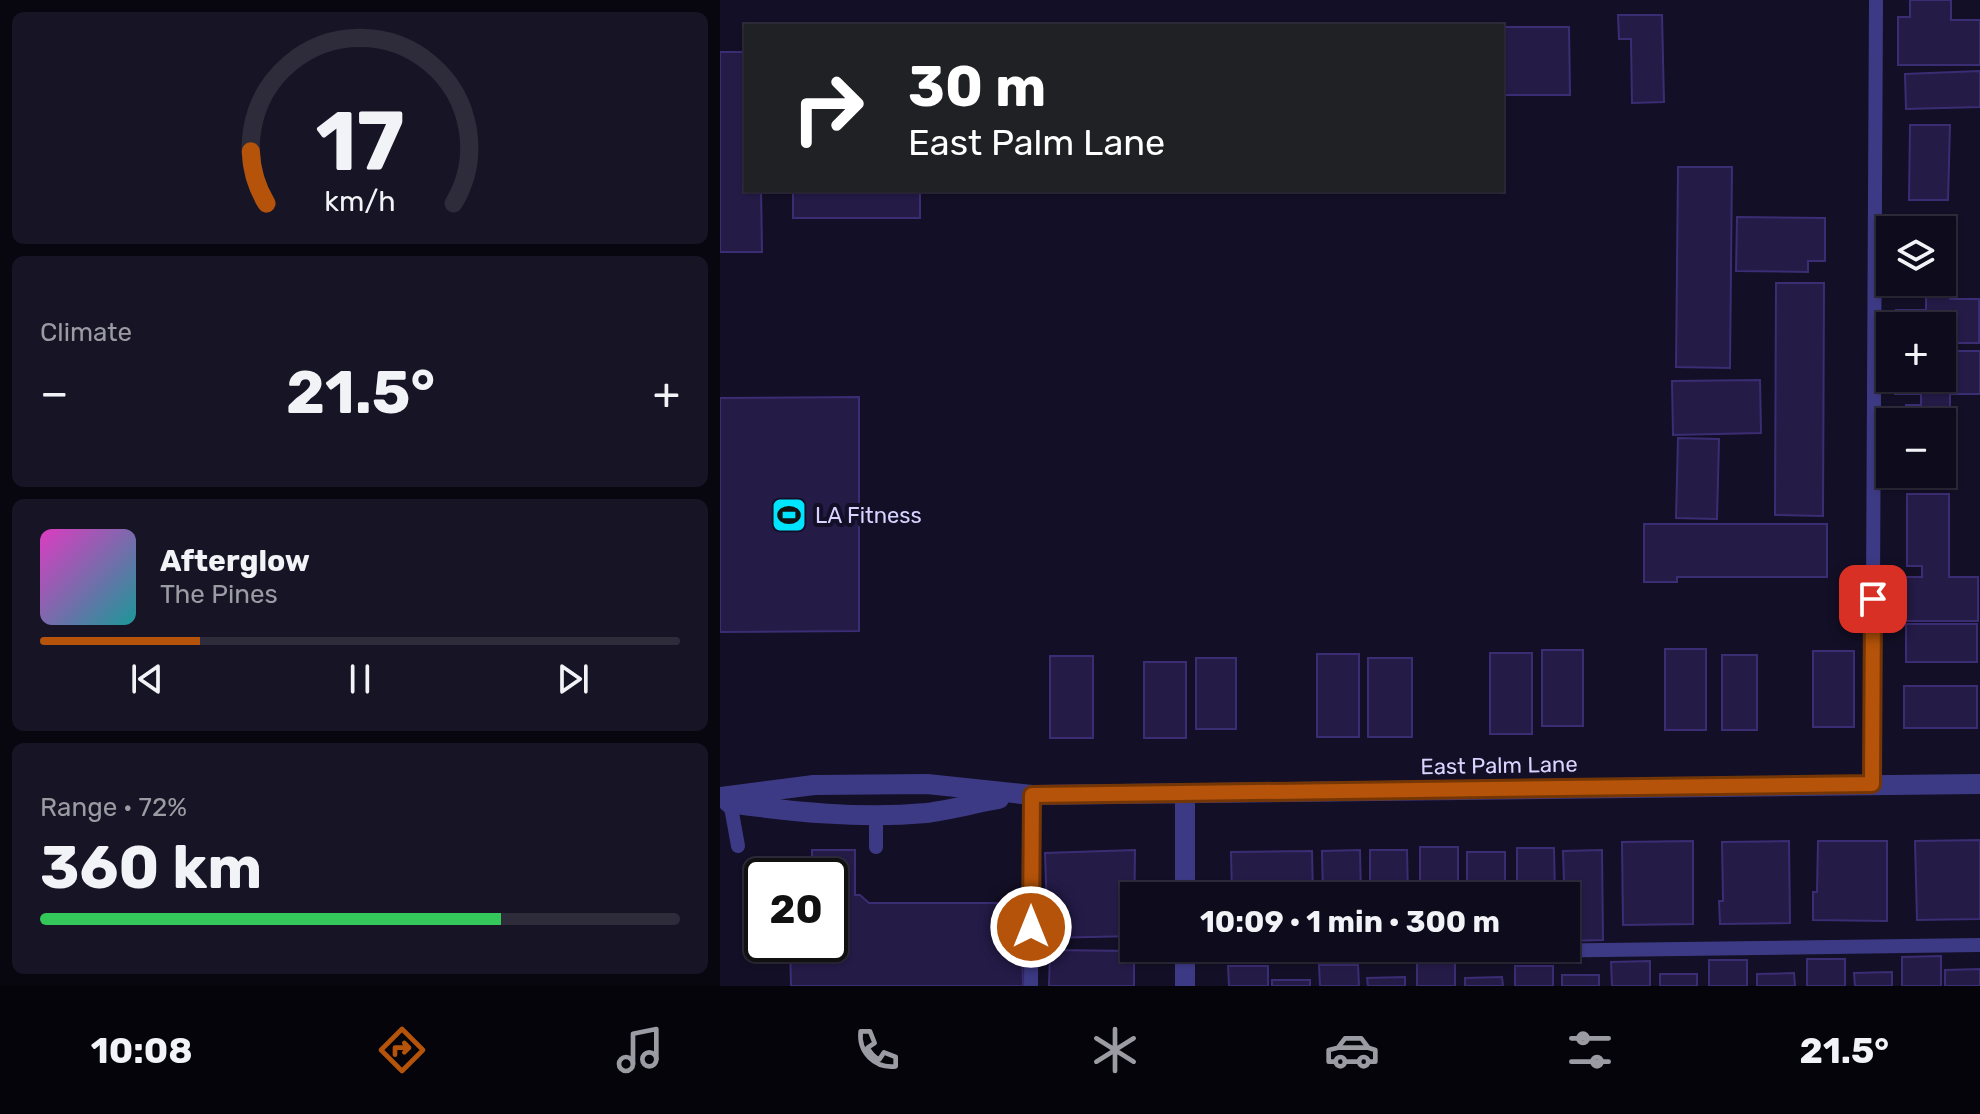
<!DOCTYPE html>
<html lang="en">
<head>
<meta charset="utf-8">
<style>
	:root { --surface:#0e0b1c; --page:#171425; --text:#f1f3f6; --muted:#9b9ba3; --line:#2e2b3b; --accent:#b45309 }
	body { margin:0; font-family:Rubik,sans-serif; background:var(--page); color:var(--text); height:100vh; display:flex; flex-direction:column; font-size:30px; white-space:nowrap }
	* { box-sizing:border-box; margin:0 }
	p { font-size:26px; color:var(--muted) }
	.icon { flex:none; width:44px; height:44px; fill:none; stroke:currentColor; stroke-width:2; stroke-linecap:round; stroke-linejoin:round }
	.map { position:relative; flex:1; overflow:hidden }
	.sheet { display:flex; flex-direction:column; gap:12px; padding:12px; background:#08060f; width:720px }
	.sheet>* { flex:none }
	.hud { position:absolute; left:24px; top:24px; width:760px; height:168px; border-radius:0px; box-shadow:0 2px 6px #0004,0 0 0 2px var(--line); background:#202124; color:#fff; overflow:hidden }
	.buttons { position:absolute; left:1156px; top:216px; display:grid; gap:16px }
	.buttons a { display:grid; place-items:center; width:80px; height:80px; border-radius:0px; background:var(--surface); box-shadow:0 2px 6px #0004,0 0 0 2px var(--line); font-size:40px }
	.speed { position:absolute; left:24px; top:858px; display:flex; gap:16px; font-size:40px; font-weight:700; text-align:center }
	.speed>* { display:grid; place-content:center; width:104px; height:104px; border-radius:50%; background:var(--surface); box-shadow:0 2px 6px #0004,0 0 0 2px var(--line); line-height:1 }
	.speed .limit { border:4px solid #111; border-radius:12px; background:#fff; color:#111 }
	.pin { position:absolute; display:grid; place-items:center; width:68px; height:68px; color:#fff; margin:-34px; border-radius:16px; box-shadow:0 4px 12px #0006 }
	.me { position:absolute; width:88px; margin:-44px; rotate:0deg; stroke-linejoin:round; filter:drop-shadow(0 0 6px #0008) }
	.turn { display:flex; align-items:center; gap:28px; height:168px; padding:0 32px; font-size:36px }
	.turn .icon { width:104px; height:104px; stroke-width:2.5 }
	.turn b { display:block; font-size:56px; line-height:68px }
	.big { font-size:60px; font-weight:700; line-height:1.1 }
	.sheet .tile { flex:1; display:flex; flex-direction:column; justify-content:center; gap:12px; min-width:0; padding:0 28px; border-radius:12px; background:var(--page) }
	.sheet .dial { align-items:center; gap:0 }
	.dial svg { height:208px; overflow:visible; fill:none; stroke:var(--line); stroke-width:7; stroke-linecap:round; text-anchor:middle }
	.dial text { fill:var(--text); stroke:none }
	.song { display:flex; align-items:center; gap:24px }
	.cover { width:96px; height:96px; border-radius:12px; background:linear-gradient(135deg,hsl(310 70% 55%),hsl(180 70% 35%)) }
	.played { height:8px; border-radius:4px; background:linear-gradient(90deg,var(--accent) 25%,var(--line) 25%) }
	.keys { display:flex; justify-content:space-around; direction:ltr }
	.heat { display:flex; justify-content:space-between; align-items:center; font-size:44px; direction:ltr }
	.charge { height:12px; border-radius:6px; background:linear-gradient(90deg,#34c759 72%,var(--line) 0) }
	.trip { position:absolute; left:400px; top:882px; width:460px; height:80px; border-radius:0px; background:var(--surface); box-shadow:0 2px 6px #0004,0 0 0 2px var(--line); font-weight:700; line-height:80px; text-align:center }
	.tab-bar { display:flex; height:128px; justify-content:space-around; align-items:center; background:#06040b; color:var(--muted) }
	.tab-bar .icon { width:56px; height:56px }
	.tab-bar .on { color:var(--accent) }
	.tab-bar b { font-size:36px; color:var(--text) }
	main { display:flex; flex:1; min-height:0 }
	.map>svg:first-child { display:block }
	.building { fill:#241b47; stroke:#3b2d73; stroke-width:2 }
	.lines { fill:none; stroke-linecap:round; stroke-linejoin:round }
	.lane { stroke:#3d3a85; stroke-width:14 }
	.street { stroke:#3d3a85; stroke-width:20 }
	.route-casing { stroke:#753606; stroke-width:20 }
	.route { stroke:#b45309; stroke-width:14 }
	.labels { text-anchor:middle; stroke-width:8; stroke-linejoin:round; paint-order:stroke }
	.poi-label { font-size:22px; fill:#d9d4ff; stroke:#130f26; text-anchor:start }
	.street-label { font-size:22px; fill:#d9d4ff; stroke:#130f26 }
</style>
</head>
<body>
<main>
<section class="sheet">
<div class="tile dial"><svg viewBox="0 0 100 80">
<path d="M14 69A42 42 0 1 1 86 69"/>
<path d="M14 69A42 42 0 0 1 8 49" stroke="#b45309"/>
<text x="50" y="56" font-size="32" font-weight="700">17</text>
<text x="50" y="72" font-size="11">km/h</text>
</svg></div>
<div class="tile"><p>Climate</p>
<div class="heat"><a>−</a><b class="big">21.5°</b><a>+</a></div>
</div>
<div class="tile">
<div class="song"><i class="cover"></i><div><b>Afterglow</b><p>The Pines</p></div></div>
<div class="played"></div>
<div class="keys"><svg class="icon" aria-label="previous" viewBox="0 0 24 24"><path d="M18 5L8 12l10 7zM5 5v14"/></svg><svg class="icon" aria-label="pause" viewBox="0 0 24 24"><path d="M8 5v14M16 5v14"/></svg><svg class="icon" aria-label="next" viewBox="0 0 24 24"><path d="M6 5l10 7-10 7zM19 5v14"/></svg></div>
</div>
<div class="tile"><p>Range · 72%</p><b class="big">360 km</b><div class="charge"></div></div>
</section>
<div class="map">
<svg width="1260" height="986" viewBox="0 0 1260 986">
	<rect width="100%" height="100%" fill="#130f26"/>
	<path class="building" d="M1190,0H1231V20H1260V65H1178V17H1190Z
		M898,15H942L944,102L912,103L911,39H899Z
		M782,27H849L850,95H782Z
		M0,52H26V190H41L42,252H0Z
		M1260,71V107L1186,109L1185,74Z
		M1190,125H1230L1228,200H1189Z
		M958,167H1012L1010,368L956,367Z
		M73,190H200V218H73Z
		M1188,216H1230V299H1259V343H1222V326H1176V310H1206V282H1222V230H1188Z
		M1017,217L1105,218V261H1088V272L1016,271Z
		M1056,283H1104L1103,516L1055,515Z
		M1222,351H1260V394H1230V477H1186V474H1222V422H1186V405H1201V394H1175V378H1222Z
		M1040,380L1041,433L953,435L952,381Z
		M139,397V631L0,632V398Z
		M958,438L999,439L997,519L956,518Z
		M1187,494H1229V577H1258V621H1175V577H1202V566H1187Z
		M924,524H1107V577H957V582H924Z
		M1186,624H1257V662H1186Z
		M945,649H986V730H945Z
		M822,650H863V726H822Z
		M1093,651H1134V727H1093Z
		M770,653H812V734H770Z
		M597,654H639V737H597Z
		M1002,655H1037V730H1002Z
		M330,656H373V738H330Z
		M476,658H516V729H476Z
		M648,658H692V737H648Z
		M424,662H466V738H424Z
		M1184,686H1257V728H1184Z
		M1260,840V919L1197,920L1195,841Z
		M973,841V924L903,925L902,842Z
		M1069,841L1070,923L1000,924L999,901H1003L1002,842Z
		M1098,841H1167V921L1093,920V892H1097Z
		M700,847H738V896H700Z
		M797,848H834L835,896H797Z
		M92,850H135V895H140L149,903H291V934H302L303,986H71L70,944H110V876H92Z
		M415,850L414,936L328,938L325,853Z
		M640,850L641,896H603L602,851Z
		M650,850H687L688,896H650Z
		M882,850L883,940L846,941L843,851Z
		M592,851L593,896H512L511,852Z
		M747,852H785V896H747Z
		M330,950L414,951V986H329Z
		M1221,956V986H1182V957Z
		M1087,959H1125V986H1087Z
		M989,960H1027V986H989Z
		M930,961V986H892L891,962Z
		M697,963H735V986H697Z
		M599,965H638L639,986H600Z
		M508,966H548V986H509Z
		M795,966H833V986H795Z
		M1260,969V986H1225V970Z
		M1172,972V986H1135L1134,973Z
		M1074,973L1075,986H1037V974Z
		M940,974H977V986H940Z
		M842,975H879V986H842Z
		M685,977V986H648L647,978Z
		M782,977L783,986H745V978Z
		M552,980H590V986H552Z"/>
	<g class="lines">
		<path class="lane" d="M1152,784L1156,0
			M9,796L18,846
			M156,814V847
			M513,955L1260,945
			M311,986L312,795"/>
		<path class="street" d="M0,797L94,785L207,784L312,795L1260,784
			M9,803C74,812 140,819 206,813C230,810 255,803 279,799
			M465,896V793
			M465,986V948"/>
	</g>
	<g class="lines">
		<defs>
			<path id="route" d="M311,927L312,795L1152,784L1153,599"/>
		</defs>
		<use href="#route" class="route-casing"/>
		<use href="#route" class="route"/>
	</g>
	<defs>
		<symbol id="stadium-square" viewBox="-11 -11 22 22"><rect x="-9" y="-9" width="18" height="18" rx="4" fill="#00e5ff" stroke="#130f26"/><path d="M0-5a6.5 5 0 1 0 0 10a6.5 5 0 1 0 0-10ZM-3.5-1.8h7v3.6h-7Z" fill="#111"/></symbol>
	</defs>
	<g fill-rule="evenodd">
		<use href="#stadium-square" x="49" y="495" width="40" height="40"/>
	</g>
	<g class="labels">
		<g class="poi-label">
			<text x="95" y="523">LA Fitness</text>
		</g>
		<g class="street-label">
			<text transform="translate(779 765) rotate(-1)" y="8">East Palm Lane</text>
		</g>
	</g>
</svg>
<div class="buttons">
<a><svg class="icon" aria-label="layers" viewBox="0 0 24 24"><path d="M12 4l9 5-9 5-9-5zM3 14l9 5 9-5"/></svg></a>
<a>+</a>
<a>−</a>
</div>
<div class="speed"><div class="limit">20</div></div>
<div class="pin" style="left:1153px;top:599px;background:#d93025"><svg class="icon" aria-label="arrive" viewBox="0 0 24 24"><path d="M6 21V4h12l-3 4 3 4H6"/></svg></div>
<svg class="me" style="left:311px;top:927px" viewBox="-20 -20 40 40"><circle r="17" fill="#b45309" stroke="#fff" stroke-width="3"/><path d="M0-11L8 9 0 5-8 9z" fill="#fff"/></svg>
<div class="trip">10:09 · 1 min · 300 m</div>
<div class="hud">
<div class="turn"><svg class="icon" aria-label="right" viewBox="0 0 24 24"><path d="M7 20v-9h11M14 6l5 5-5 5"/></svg><div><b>30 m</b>East Palm Lane</div></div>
</div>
</div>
</main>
<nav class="tab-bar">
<b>10:08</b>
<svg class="icon on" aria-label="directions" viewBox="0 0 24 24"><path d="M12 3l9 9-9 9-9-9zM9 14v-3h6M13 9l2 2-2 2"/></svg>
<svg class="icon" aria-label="music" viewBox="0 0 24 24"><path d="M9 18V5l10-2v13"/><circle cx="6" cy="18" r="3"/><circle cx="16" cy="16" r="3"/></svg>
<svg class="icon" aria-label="phone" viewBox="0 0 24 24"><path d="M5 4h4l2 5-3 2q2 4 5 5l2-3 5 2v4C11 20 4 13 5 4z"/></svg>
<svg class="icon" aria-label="climate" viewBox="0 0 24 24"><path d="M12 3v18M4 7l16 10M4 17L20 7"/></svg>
<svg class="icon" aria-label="car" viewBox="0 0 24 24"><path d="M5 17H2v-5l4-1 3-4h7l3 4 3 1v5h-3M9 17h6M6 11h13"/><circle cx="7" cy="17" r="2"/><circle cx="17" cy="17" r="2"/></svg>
<svg class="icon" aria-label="filters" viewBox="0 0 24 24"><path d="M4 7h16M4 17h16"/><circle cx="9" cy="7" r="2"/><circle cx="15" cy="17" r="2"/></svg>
<b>21.5°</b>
</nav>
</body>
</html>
